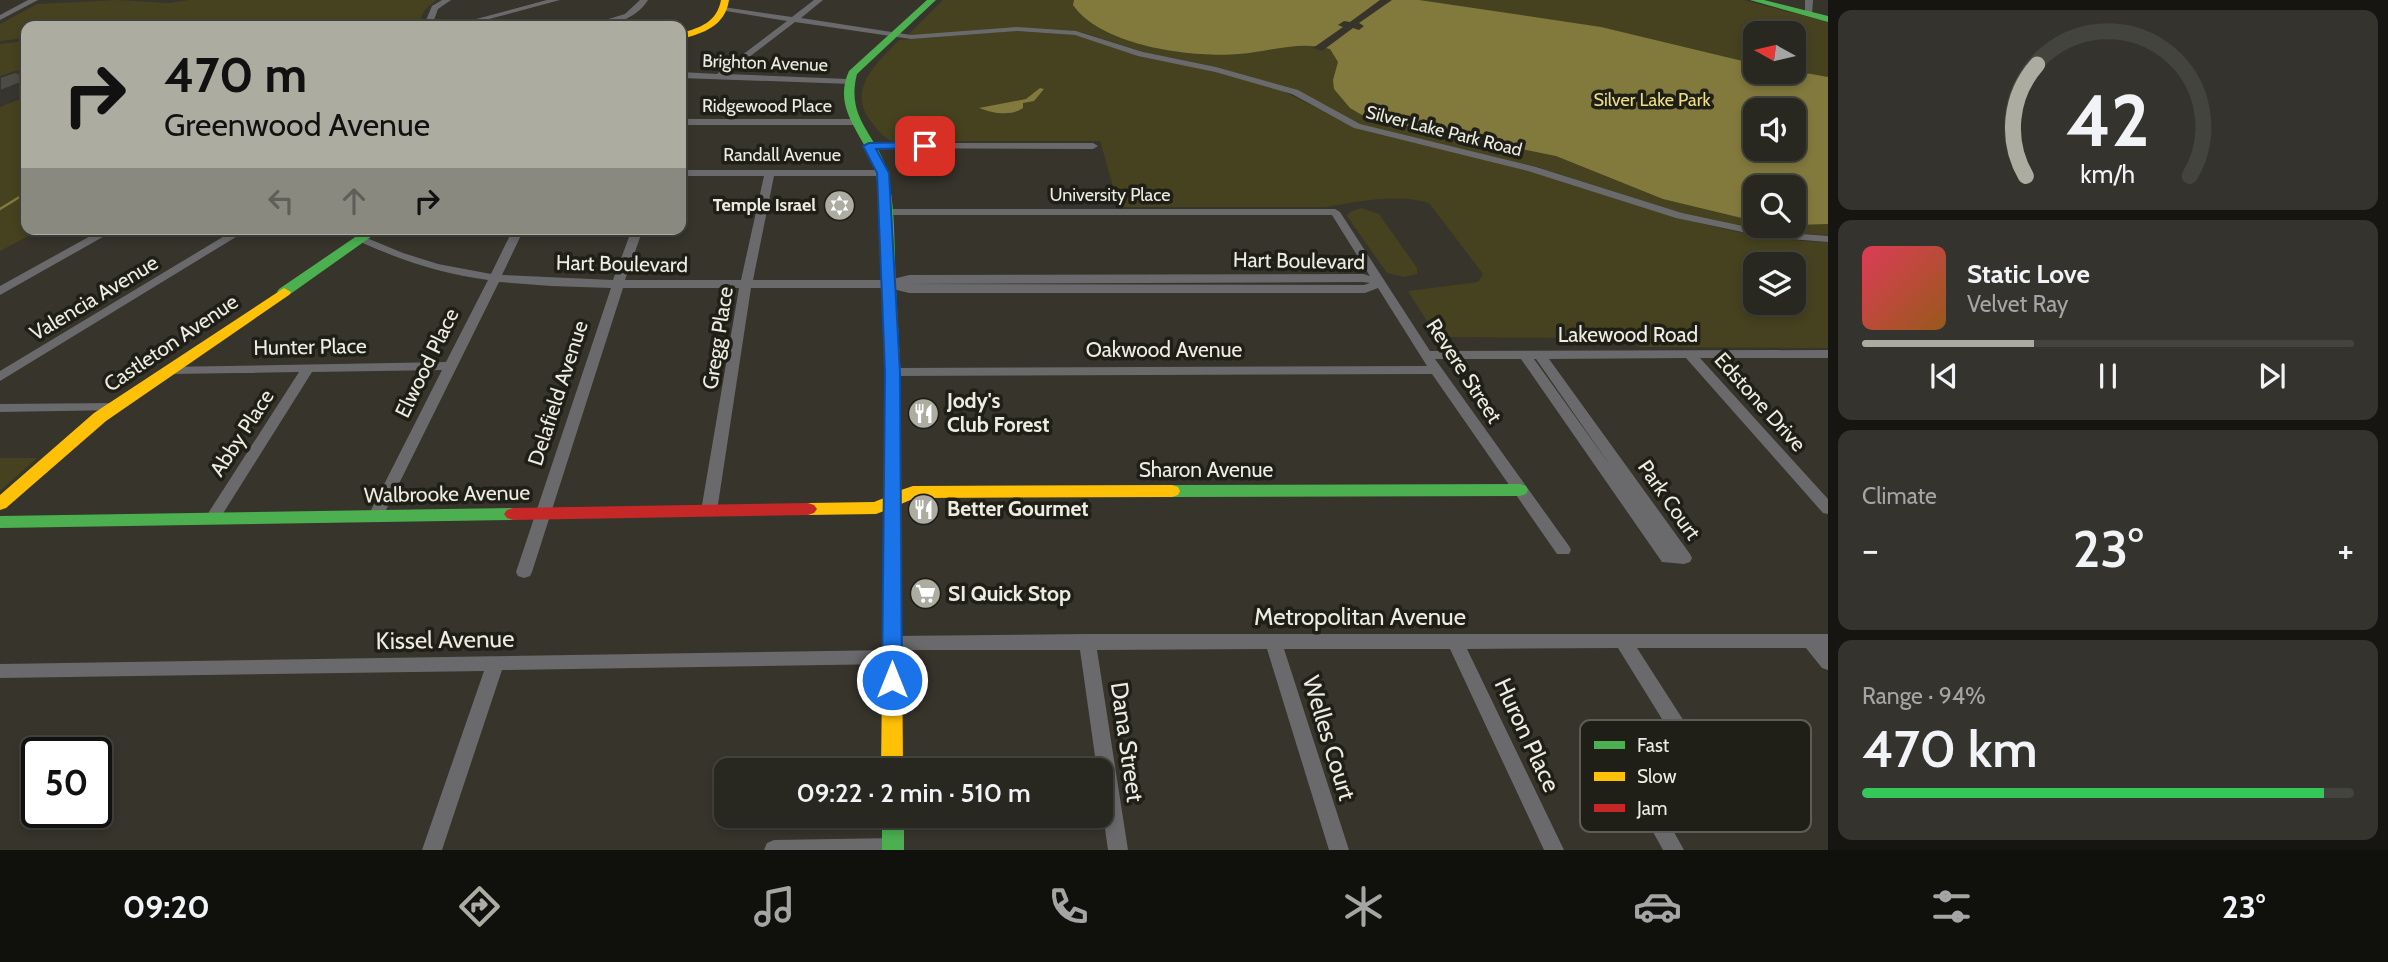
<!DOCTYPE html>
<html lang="en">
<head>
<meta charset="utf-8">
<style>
	:root { --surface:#282720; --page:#34332d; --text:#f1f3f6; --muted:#a5a5a5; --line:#44443e; --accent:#adaca1 }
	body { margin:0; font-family:Cabin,sans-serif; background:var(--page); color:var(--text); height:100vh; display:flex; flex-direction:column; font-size:26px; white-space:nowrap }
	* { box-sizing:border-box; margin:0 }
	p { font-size:23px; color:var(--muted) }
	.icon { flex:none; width:38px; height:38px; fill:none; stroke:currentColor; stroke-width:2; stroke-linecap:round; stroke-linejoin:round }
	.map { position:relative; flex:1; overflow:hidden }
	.details { display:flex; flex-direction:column; gap:10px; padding:10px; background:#161512; width:560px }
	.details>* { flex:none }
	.hud { position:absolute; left:21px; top:21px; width:665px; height:214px; border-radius:14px; box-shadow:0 4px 10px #0003,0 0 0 2px var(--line); background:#adaca1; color:#111; overflow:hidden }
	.needle { width:46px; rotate:278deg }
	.fabs { position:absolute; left:1743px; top:21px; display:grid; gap:14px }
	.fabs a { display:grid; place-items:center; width:63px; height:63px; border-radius:14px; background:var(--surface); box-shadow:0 4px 10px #0003,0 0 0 2px var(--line); font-size:35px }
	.speed { position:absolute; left:21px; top:737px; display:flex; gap:14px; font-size:35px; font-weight:700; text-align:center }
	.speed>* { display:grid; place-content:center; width:91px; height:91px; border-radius:50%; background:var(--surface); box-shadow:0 4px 10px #0003,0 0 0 2px var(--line); line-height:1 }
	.speed .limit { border:4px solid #111; border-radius:10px; background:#fff; color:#111 }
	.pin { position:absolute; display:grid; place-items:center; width:60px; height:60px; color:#fff; margin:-30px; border-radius:14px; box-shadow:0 4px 10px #0006 }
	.me { position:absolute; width:77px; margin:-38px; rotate:0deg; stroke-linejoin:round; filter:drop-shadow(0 0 5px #0008) }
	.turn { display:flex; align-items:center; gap:24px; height:147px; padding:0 28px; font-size:32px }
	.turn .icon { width:91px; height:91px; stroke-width:2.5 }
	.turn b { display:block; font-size:49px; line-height:60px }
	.lanes { display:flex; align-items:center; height:66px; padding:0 28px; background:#0003; justify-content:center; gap:35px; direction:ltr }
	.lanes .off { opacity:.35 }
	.big { font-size:52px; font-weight:600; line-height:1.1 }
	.details .card { flex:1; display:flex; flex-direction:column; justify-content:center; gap:10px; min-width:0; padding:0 24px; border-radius:14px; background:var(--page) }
	.details .dial { align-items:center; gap:0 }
	.dial svg { height:182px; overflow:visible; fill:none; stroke:var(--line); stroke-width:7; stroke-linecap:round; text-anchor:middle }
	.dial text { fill:var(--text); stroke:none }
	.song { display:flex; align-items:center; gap:21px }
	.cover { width:84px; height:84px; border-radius:10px; background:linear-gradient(135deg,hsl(350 70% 55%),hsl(30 70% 35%)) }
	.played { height:7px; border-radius:4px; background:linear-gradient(90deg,var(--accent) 35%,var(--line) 35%) }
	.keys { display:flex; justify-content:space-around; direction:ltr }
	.heat { display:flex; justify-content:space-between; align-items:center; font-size:38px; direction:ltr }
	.charge { height:10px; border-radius:5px; background:linear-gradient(90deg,#34c759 94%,var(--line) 0) }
	.trip { position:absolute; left:714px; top:758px; width:399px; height:70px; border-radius:14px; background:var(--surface); box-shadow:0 4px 10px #0003,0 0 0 2px var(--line); font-weight:600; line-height:70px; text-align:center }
	.menu { display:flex; height:112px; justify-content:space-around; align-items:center; background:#10100d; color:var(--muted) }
	.menu .icon { width:49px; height:49px }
	.menu .on { color:var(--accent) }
	.menu b { font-size:32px; color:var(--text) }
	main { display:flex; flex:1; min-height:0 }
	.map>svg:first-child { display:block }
	.green { fill:#46421f; fill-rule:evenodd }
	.water { fill:#82793d; fill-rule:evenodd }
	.pier { fill:#36342b }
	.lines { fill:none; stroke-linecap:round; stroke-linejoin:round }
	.stream { stroke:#82793d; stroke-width:2.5 }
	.street { fill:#6a6a6c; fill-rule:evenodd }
	.fast { fill:#4caf50; fill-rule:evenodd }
	.slow { fill:#ffc107; fill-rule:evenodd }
	.jam { fill:#c62828; fill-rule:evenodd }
	.shaded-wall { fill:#363530 }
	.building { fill:#4d4c44; stroke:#363530; stroke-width:2 }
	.route { fill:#1a73e8; stroke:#114b97; stroke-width:2 }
	.labels { text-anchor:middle; stroke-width:7; stroke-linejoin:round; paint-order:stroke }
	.far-street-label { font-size:18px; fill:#edece1; stroke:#201f17 }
	.far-park-label { font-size:18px; fill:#eddf81; stroke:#201f17 }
	.far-poi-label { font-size:18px; font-weight:bold; fill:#edece1; stroke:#201f17; text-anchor:end }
	.street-label { font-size:21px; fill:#edece1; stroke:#201f17 }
	.poi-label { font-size:21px; font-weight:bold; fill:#edece1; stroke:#201f17; text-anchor:start }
	.near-street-label { font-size:24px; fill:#edece1; stroke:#201f17 }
	.key { fill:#201f17; stroke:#5e5c54; stroke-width:2 }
	.key-label { font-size:19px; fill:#edece1 }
</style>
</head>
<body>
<main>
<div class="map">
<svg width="1828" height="850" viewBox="0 0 1828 850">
	<rect width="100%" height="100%" fill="#36342b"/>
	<path class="green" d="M117,0L168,3L189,0H437C428,6 417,14 423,26H26V38L0,41V24L37,4Z
		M943,0H1743L1828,22V235L1762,231L1688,215L1537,167L1361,125L1303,93L1216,67L1147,53L1081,32L1011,28L928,36L908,35ZM1755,33H1794V72H1755ZM1755,110H1794V149H1755ZM1755,187H1794V226H1755Z
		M1016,31L1075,35L1281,90L1358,129C1418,145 1479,156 1539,174C1634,202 1727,241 1828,242V348L1640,347L1615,331L1595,338L1437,337L1408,291L1478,282L1483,274L1429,203C1397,193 1357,202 1325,207H1119L1100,141H892C883,138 878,130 872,123C845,90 877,63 899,40ZM1755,264H1794V303H1755Z
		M26,41V65L0,83V44Z
		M26,97V229H42L0,251V107Z
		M1361,208L1379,214L1417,268V274L1404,277L1387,273L1347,216L1350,212Z
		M0,458H37L0,491Z"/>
	<path class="water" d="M1074,0H1419L1601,27L1755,64V72L1794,71L1828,77V224L1794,225V187H1755V221L1750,220L1663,199L1556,156L1378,120L1362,115L1350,108L1334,89L1333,80L1338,62L1330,49C1300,40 1268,52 1239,54C1192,58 1101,46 1073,5ZM1755,110H1794V149H1755Z
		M1040,88L1044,89L1034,101L1023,103V108C1011,117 992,113 979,108L1026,99Z"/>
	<path class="pier" d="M1380,0H1392L1359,23L1364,26L1359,30L1353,28L1322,51L1313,48L1343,27L1338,25L1344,21L1350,22Z"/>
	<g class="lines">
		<path class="stream" d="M0,209L26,193"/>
		<path class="street" d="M28,0H38L0,20V15Z
			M442,0H451L438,9L434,20L438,26H430L426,20L432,6Z
			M547,0H560L463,26H450Z
			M640,0H648C635,21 608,27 585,26L625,14Z
			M814,0H823L801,18L911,35L1017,27L1076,31L1143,52L1216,67L1298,90L1360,124L1536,167L1682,213L1766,231L1828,236V242L1766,237L1676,218L1528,171L1354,128L1292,94L1215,72L1138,56L1075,35L1017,31L911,39L795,22L727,74L848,79L851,80V84L681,78V72L717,74L787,21L726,11L722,9L723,7L792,17Z
			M1805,0H1813L1812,16L1805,14Z
			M681,119H853L858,122L853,125H681Z
			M869,143H1093L1098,146L1093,149L866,148V144Z
			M681,170H883L888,173L883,176H774L753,280H889L909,275L1363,274L1370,276L1332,215H885L880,212L885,209H1335L1340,212L1430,351L1828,350V358H1700L1828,499V514L1823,513L1686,358L1549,359L1690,554L1692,558L1690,562L1684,564L1662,562L1521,359H1435L1569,546L1571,550L1569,554H1557L1432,374L893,376L886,372L893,368L1427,366L1378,288L1365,293H909L889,288H751L717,511L714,515H704L701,511L739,288H623L532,572L530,576L524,578L518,576L516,572L611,288L551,286L499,282L381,520H371L368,516L442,370L312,372L217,523H207L204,519L207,515L299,372L170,374L165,373L163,370L165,367L446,362L488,280C442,274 400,260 358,241L356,239L362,236L403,253L438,264L491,274L513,229H524L502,275L613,280L632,229H643L625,280H741L764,176H681ZM1363,282L1370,283L1364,285L903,284ZM1534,359H1536L1612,468Z
			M103,229H117L0,295V286Z
			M236,229H249L0,381V371Z
			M116,403L123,407L121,410L0,412V404Z
			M1087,634H1828V670L1822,668L1806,648H1637L1707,757L1710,763L1707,769L1700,771L1693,769L1618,648L1467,649L1564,850H1544L1450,649H1284L1349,850H1329L1267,649L1097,650L1128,850H1108L1101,800V770H1097L1080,650H892L886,648L883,643L886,638L892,636Z
			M891,650L897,652L900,657L897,662L891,664L502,670L442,850H422L484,671L0,678V664Z
			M1626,756L1633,759L1684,850H1663L1616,765L1619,759Z
			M893,838L900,841L902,850H764L767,843L774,840Z"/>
		<path class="fast" d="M927,0H936L857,74C845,121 879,135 888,175C896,213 894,252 896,290L889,294L882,290C881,251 885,209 875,171C866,135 831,111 849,71Z
			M1750,0H1764L1828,16V22Z
			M367,229H382L289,295H279L277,292L279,289Z
			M1520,484L1526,486L1528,490L1526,494L1520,496L1172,497L1166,495L1164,491L1166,487L1172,485Z
			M513,508L519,510L522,514L519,518L513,520L0,528V516Z
			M882,816H904V850H882Z"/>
		<path class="slow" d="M721,0H729C725,26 704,33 681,39V33C700,28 717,22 721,0Z
			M889,286L896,290L901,381V490L913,486L1172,485L1178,487L1180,491L1178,495L1172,497L915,498L901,504L903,770H881L884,511L876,514L808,515L802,513L799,509L802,505L808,503L874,502L884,498L885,381L882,290Z
			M284,288L291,292L289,295L106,421L6,508L0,510V495L94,413Z"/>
		<path class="jam" d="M808,503L814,505L817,509L814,513L808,515L513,520L507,518L504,514L507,510L513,508Z"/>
	</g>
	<path class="shaded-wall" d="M26,81V95L0,105V91Z"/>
	<path class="building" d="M15,72L26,75V81L0,91V77Z"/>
	<path class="route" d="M925,142L931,146L929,148L876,149L889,173L900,372L902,680L899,685L892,688L884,685L882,680L885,372L877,173L863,146L869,143Z"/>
	<defs>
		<symbol id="synagogue-disc" viewBox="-11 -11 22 22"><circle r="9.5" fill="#adaca1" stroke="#201f17"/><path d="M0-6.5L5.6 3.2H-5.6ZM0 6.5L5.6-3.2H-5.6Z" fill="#fff"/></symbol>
		<symbol id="restaurant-disc" viewBox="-11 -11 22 22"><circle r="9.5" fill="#adaca1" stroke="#201f17"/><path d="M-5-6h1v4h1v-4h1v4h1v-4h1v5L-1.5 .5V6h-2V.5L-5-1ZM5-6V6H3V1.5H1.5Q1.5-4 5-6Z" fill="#fff"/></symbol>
		<symbol id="supermarket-disc" viewBox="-11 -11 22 22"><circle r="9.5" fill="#adaca1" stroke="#201f17"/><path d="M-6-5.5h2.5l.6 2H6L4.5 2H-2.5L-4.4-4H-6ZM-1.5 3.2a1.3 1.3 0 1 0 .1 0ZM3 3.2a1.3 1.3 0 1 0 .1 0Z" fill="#fff"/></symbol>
	</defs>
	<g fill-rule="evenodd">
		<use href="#synagogue-disc" x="822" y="188" width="35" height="35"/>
		<use href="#restaurant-disc" x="906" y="396" width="35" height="35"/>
		<use href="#restaurant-disc" x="906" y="492" width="35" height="35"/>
		<use href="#supermarket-disc" x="908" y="576" width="35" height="35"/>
	</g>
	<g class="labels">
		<g class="far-street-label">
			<text transform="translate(765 63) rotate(2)" y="6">Brighton Avenue</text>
			<text x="767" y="112">Ridgewood Place</text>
			<text transform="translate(1444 131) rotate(14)" y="6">Silver Lake Park Road</text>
			<text x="782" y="161">Randall Avenue</text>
			<text x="1110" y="201">University Place</text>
		</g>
		<g class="far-park-label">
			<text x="1652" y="106">Silver Lake Park</text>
		</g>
		<g class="far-poi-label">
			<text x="816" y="211">Temple Israel</text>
		</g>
		<g class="street-label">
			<text transform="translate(1299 261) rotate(1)" y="7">Hart Boulevard</text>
			<text transform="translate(622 264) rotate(1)" y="7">Hart Boulevard</text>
			<text transform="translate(94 298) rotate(-31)" y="7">Valencia Avenue</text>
			<text x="1628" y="342">Lakewood Road</text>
			<text transform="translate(718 338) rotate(-81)" y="7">Gregg Place</text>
			<text transform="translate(171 343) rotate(-34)" y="7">Castleton Avenue</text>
			<text transform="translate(310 347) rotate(-1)" y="7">Hunter Place</text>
			<text x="1164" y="357">Oakwood Avenue</text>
			<text transform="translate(427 363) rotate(-64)" y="7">Elwood Place</text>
			<text transform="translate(1464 371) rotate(57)" y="7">Revere Street</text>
			<text transform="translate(558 393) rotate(-72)" y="7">Delafield Avenue</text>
			<text transform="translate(1760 402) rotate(48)" y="7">Edstone Drive</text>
			<text transform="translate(242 433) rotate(-57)" y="7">Abby Place</text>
			<text x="1206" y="477">Sharon Avenue</text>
			<text transform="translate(447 494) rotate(-1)" y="7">Walbrooke Avenue</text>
			<text transform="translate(1669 500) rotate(55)" y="7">Park Court</text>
		</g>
		<g class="poi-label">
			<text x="947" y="408">Jody's<tspan x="947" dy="24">Club Forest</tspan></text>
			<text x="947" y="516">Better Gourmet</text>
			<text x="948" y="601">SI Quick Stop</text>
		</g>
		<g class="near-street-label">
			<text x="1360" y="625">Metropolitan Avenue</text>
			<text transform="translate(445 640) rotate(-1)" y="8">Kissel Avenue</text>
			<text transform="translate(1527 735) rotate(65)" y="8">Huron Place</text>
			<text transform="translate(1329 738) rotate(73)" y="8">Welles Court</text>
			<text transform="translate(1127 742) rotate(82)" y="8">Dana Street</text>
		</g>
	</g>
	<rect x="1580" y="720" width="231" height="112" rx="10" class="key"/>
	<rect x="1594" y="741" width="31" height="8" fill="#4caf50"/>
	<rect x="1594" y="772" width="31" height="9" fill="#ffc107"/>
	<rect x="1594" y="804" width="31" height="8" fill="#c62828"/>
	<g class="key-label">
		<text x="1637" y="752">Fast</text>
		<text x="1637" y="783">Slow</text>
		<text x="1637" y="815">Jam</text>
	</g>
</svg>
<div class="fabs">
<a><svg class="needle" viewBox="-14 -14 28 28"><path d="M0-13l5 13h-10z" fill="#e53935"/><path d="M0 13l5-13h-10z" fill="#a5a5a5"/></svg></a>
<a><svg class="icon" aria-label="sound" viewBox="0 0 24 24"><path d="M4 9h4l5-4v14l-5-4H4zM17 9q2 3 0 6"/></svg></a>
<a><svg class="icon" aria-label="search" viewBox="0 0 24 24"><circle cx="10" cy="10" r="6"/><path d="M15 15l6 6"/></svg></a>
<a><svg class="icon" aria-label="layers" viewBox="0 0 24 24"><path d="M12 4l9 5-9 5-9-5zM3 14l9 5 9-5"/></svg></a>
</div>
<div class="speed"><div class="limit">50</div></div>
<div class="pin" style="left:925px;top:146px;background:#d93025"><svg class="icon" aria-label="arrive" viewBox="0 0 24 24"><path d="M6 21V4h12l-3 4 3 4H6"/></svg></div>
<svg class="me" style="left:892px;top:680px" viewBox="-20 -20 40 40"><circle r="17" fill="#1a73e8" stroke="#fff" stroke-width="3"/><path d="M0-11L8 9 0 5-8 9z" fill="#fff"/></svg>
<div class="trip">09:22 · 2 min · 510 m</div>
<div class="hud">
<div class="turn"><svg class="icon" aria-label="right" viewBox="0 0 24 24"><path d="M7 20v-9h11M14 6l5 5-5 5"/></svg><div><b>470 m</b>Greenwood Avenue</div></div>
<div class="lanes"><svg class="icon off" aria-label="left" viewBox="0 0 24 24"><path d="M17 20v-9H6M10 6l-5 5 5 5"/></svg><svg class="icon off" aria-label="ahead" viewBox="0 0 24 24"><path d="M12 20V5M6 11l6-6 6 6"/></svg><svg class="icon" aria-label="right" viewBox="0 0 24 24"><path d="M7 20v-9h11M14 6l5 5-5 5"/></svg></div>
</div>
</div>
<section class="details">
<div class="card dial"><svg viewBox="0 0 100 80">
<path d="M14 69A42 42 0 1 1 86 69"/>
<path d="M14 69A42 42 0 0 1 19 20" stroke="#adaca1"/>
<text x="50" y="56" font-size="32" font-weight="700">42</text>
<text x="50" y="72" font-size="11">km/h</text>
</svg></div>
<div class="card">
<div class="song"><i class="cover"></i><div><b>Static Love</b><p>Velvet Ray</p></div></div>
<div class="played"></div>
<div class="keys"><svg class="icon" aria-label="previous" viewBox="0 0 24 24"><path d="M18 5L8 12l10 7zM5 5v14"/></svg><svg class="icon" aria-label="pause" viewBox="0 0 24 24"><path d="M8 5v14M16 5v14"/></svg><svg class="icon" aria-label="next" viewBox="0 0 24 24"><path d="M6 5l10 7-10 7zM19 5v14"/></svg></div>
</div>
<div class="card"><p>Climate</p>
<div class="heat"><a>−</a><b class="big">23°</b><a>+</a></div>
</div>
<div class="card"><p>Range · 94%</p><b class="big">470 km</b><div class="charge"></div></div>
</section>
</main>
<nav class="menu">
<b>09:20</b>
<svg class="icon on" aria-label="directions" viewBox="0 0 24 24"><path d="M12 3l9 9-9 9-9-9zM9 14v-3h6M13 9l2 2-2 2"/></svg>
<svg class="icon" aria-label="music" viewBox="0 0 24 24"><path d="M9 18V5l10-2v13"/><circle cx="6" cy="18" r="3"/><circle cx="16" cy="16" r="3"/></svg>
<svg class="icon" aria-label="phone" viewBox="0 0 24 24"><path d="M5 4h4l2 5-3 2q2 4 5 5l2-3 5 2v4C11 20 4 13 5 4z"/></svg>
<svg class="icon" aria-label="climate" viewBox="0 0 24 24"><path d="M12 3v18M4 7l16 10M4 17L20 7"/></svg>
<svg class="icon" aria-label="car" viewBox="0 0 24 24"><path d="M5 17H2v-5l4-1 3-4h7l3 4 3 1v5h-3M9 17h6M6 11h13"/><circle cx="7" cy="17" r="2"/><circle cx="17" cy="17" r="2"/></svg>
<svg class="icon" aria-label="filters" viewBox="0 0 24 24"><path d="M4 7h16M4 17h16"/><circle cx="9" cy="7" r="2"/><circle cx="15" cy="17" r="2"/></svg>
<b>23°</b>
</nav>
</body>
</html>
